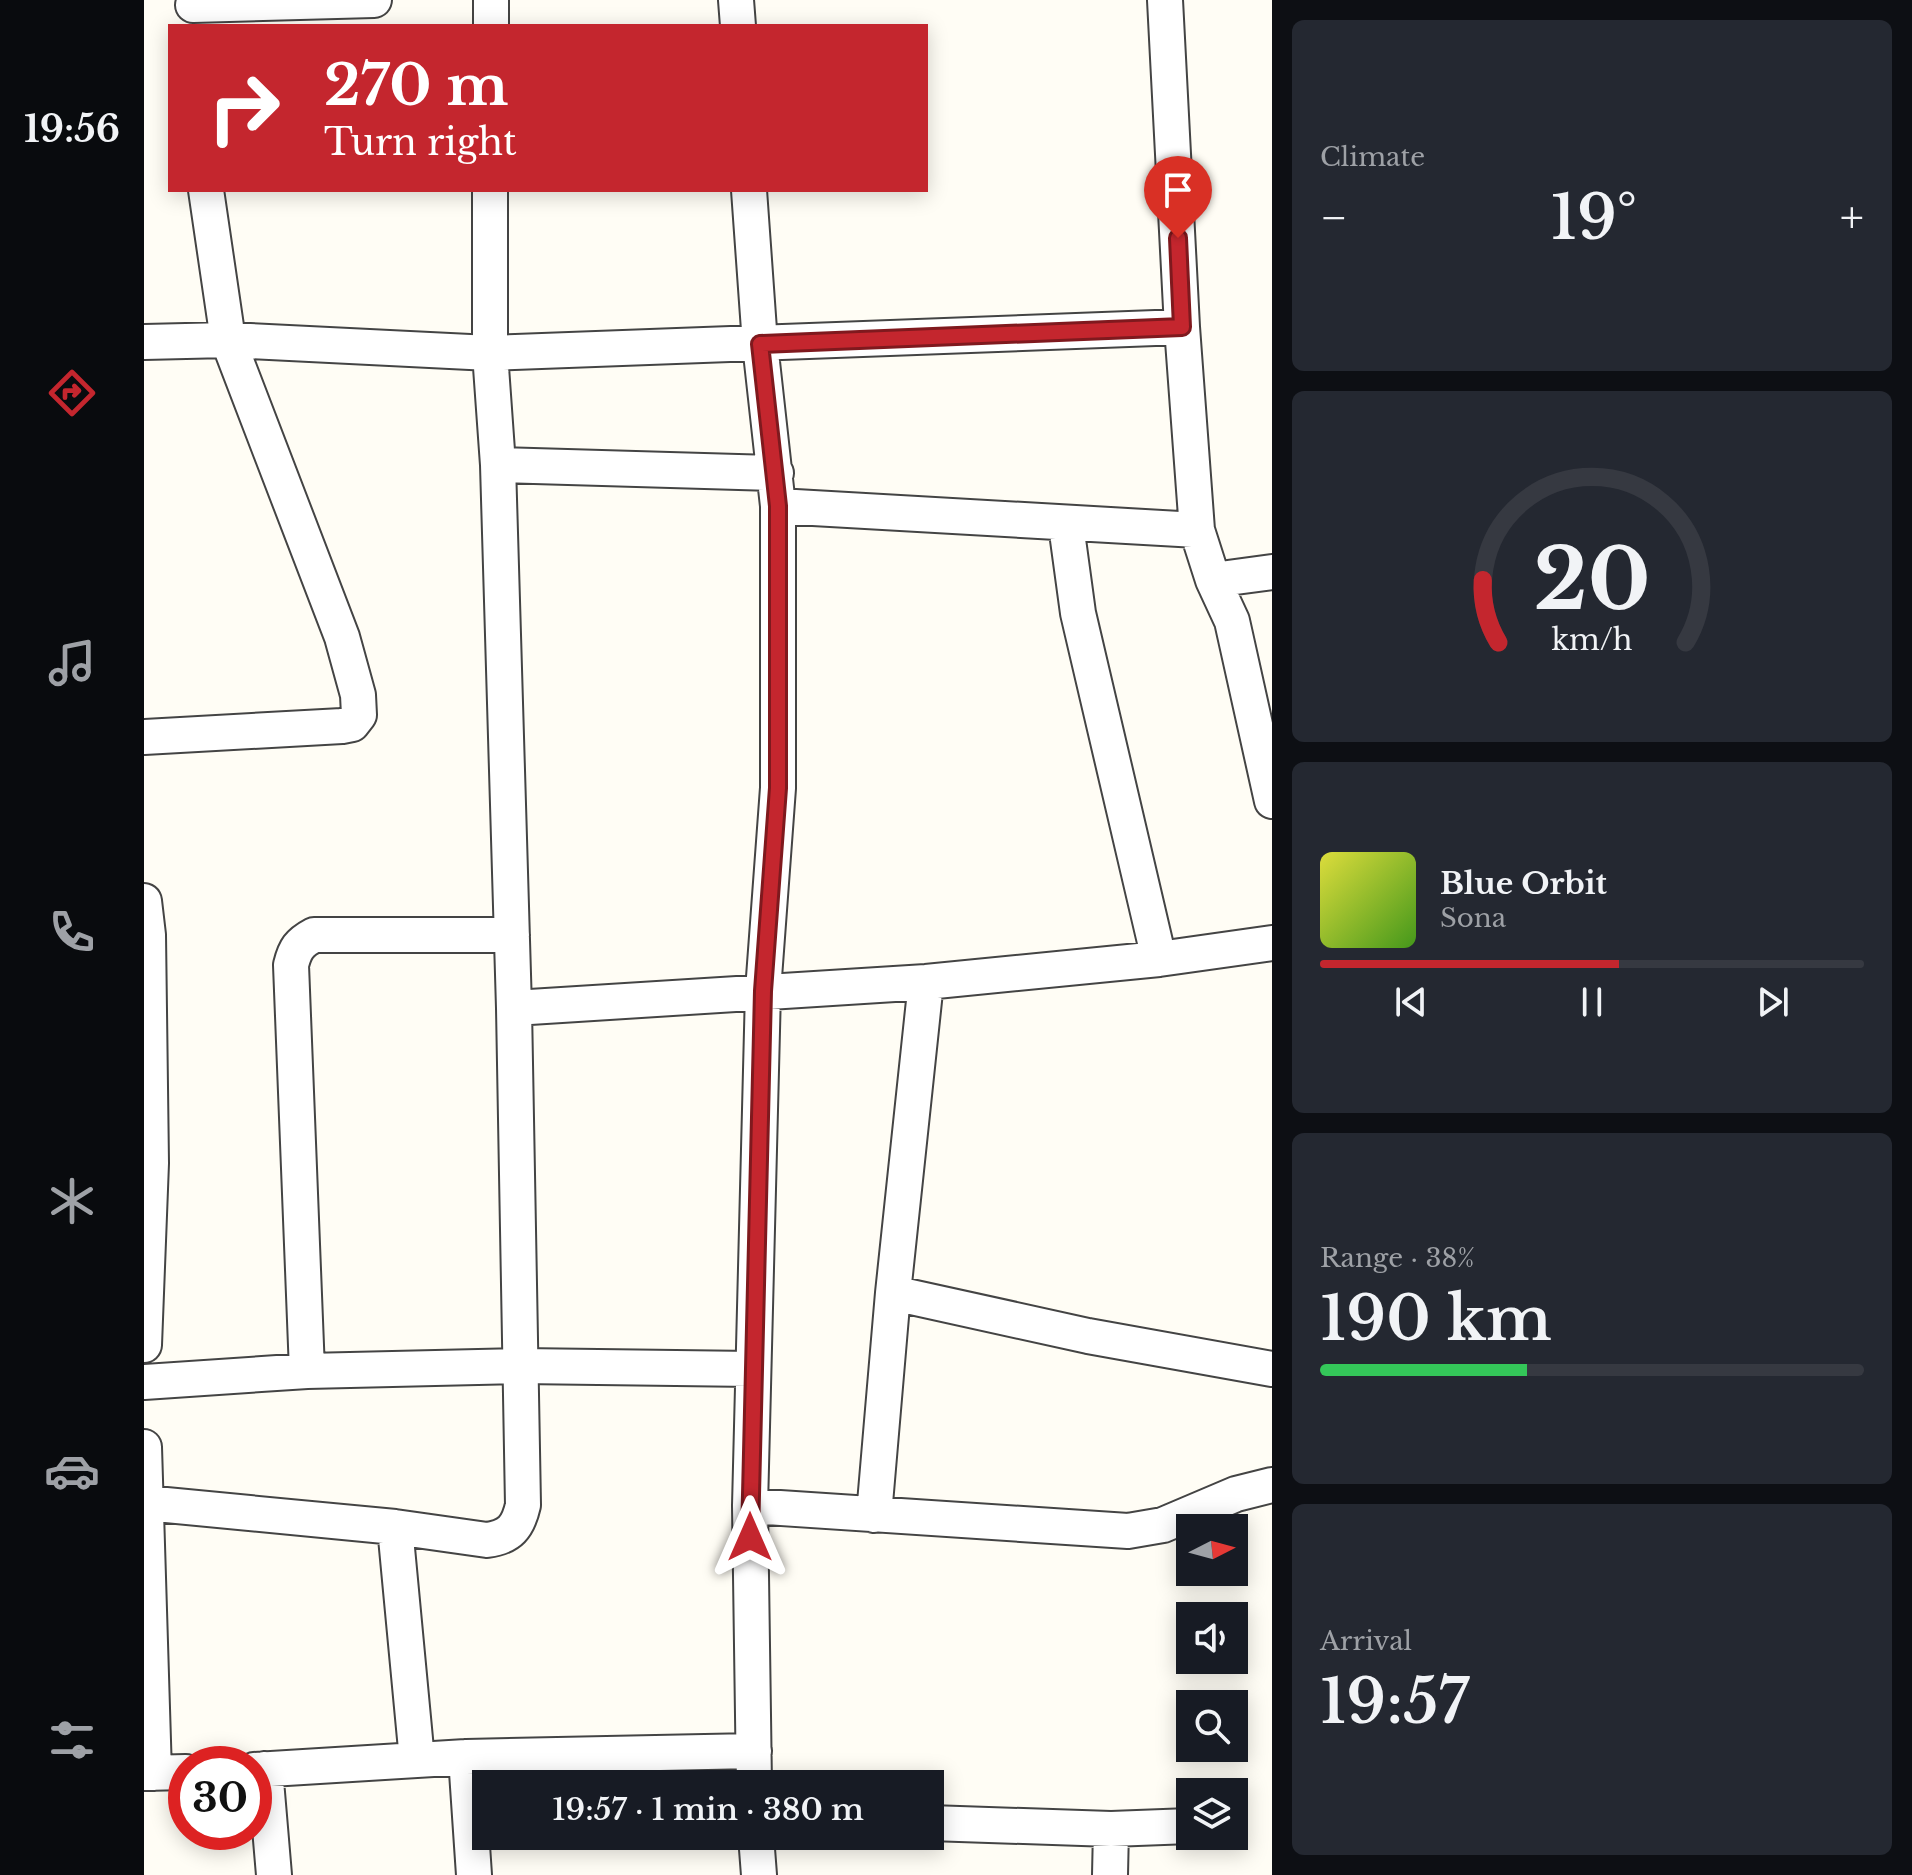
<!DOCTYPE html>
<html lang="en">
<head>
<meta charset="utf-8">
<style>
	:root { --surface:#171b24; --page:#242831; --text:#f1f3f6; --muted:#9ea1a6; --line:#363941; --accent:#c4262e }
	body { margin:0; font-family:"Libre Baskerville",serif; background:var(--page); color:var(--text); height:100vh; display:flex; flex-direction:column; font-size:30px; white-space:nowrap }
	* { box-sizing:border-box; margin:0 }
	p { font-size:26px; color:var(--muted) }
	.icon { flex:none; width:44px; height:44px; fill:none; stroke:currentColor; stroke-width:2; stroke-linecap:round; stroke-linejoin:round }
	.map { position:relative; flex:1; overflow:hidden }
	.side { display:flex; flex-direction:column; gap:20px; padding:20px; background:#0d0f14; width:640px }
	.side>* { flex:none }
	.top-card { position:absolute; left:24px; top:24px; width:760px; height:168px; border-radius:0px; box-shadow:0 4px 20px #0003; background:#c4262e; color:#fff; overflow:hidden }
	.needle { width:52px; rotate:84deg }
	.tools { position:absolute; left:1032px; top:1514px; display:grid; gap:16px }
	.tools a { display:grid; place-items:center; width:72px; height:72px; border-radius:0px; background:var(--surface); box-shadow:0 4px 20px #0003; font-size:40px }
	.speed { position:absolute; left:24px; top:1746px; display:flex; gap:16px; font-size:40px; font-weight:700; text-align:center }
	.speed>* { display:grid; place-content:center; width:104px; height:104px; border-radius:50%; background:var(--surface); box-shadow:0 4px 20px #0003; line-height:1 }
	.speed .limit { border:12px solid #d22; background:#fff; color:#111 }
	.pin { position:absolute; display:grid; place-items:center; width:68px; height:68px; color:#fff; margin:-82px -34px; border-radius:50% 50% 50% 0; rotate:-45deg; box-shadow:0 0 8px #0007 }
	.pin .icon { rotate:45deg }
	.me { position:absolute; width:88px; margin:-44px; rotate:0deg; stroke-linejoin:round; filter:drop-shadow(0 0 6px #0008) }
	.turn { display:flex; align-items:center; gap:28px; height:168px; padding:0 24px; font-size:36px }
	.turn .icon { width:104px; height:104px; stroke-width:2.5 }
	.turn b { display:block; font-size:56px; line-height:68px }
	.big { font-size:60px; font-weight:600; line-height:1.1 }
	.side .widget { flex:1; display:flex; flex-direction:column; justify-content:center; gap:12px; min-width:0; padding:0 28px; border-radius:12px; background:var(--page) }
	.side .dial { align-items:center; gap:0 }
	.dial svg { height:208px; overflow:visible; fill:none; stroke:var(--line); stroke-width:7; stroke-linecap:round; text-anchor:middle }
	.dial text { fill:var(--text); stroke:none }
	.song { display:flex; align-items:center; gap:24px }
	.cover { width:96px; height:96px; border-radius:12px; background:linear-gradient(135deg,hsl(60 70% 55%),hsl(100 70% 35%)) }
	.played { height:8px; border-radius:4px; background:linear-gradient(90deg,var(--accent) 55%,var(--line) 55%) }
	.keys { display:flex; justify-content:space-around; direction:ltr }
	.heat { display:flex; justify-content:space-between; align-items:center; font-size:44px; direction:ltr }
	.charge { height:12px; border-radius:6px; background:linear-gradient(90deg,#34c759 38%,var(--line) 0) }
	.trip { position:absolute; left:328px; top:1770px; width:472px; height:80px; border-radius:0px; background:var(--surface); box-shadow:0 4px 20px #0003; font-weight:600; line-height:80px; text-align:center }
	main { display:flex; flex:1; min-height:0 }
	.tabs { display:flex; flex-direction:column; width:144px; justify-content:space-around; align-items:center; background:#090b0e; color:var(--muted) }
	.tabs .icon { width:56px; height:56px }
	.tabs .on { color:var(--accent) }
	.tabs b { font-size:36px; color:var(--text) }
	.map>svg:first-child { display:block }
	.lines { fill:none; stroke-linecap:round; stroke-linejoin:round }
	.minor-casing { stroke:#444; stroke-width:38 }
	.minor { stroke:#fff; stroke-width:34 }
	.route-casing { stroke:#7f191e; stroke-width:20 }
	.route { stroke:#c4262e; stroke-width:14 }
</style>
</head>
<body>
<main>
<nav class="tabs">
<b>19:56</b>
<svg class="icon on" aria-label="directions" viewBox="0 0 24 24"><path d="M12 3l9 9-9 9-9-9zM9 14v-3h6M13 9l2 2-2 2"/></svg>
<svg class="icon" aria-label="music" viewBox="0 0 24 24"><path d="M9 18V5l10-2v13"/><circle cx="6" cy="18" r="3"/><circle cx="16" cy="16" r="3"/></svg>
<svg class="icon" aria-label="phone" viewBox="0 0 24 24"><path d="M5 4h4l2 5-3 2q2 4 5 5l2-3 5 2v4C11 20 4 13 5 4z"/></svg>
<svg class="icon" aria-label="climate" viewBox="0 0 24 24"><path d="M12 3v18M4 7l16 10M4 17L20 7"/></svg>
<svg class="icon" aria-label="car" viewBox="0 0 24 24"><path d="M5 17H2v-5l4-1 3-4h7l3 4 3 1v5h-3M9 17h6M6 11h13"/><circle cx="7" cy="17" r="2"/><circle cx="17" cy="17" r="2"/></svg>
<svg class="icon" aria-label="filters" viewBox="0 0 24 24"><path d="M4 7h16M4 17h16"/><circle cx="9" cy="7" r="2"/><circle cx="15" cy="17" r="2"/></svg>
</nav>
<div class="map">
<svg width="1128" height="1875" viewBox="0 0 1128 1875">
	<rect width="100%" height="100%" fill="#fffdf5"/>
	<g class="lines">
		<defs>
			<path id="minor" d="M592,0L594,26
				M1021,0L1038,327L1053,530L1069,580L1088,621L1128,801
				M49,5L230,0
				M347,26V0
				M605,190L616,344L634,506V788L619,991L606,1506L610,1784
				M0,342L84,340L346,353L1038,327
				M354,465L632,473
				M634,506L1053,530
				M922,525L934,613L1015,959
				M1069,580L1128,572
				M0,737L198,726L208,724L215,715L214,695L198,637L84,340L62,190
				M0,901L4,935L7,1163L0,1345
				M370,1008L782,982L1015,959L1128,943
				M749,1293L944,1336L1128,1369
				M163,1371L147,965C151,949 155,943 170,935H368
				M0,1382L163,1371L377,1366L609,1369
				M0,1447L10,1773
				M1,1503L251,1527L343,1540C366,1537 374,1527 379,1505L370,1008L354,465L346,353V190
				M606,1506L984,1531L1019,1525L1092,1494L1128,1485
				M730,1515L749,1293L782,982
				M251,1527L273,1760
				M322,1757L330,1875
				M121,1769L130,1875
				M110,1770L322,1757L610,1751
				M0,1773L42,1772
				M786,1823L967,1829L1046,1826
				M612,1836L615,1875
				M966,1875L967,1829"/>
		</defs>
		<use href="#minor" class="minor-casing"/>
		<use href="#minor" class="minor"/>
	</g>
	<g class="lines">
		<defs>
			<path id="route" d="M606,1537L619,991L634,788V506L616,344L1038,327L1034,238"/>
		</defs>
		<use href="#route" class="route-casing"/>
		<use href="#route" class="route"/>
	</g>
</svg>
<div class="tools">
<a><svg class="needle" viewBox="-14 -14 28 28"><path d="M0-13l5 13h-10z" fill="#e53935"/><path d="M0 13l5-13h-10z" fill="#9ea1a6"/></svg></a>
<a><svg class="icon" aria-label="sound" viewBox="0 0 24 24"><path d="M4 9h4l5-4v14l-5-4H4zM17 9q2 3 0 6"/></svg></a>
<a><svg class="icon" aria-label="search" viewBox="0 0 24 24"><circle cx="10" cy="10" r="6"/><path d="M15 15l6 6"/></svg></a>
<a><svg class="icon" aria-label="layers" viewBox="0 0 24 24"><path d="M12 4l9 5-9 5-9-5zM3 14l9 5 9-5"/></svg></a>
</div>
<div class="speed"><div class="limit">30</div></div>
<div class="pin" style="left:1034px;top:238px;background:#d93025"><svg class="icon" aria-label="arrive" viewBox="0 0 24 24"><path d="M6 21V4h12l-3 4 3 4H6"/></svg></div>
<svg class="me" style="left:606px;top:1537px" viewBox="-20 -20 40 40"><path d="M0-17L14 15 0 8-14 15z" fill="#c4262e" stroke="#fff" stroke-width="4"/></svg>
<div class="trip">19:57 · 1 min · 380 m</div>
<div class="top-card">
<div class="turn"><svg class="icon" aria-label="right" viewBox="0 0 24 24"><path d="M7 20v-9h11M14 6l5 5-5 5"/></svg><div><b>270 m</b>Turn right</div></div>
</div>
</div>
<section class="side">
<div class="widget"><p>Climate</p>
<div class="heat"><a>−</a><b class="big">19°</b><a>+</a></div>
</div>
<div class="widget dial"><svg viewBox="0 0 100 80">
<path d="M14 69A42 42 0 1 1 86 69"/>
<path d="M14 69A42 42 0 0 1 8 45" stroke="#c4262e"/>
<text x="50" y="56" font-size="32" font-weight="700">20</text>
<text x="50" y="72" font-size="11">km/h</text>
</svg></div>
<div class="widget">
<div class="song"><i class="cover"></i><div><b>Blue Orbit</b><p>Sona</p></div></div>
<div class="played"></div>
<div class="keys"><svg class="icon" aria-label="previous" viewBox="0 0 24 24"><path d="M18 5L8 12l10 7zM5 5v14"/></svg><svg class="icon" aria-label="pause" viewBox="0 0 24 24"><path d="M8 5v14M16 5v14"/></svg><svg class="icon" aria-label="next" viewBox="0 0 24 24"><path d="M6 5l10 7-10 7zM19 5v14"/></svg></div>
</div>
<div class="widget"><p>Range · 38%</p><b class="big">190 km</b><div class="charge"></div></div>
<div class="widget"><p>Arrival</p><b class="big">19:57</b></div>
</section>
</main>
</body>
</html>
